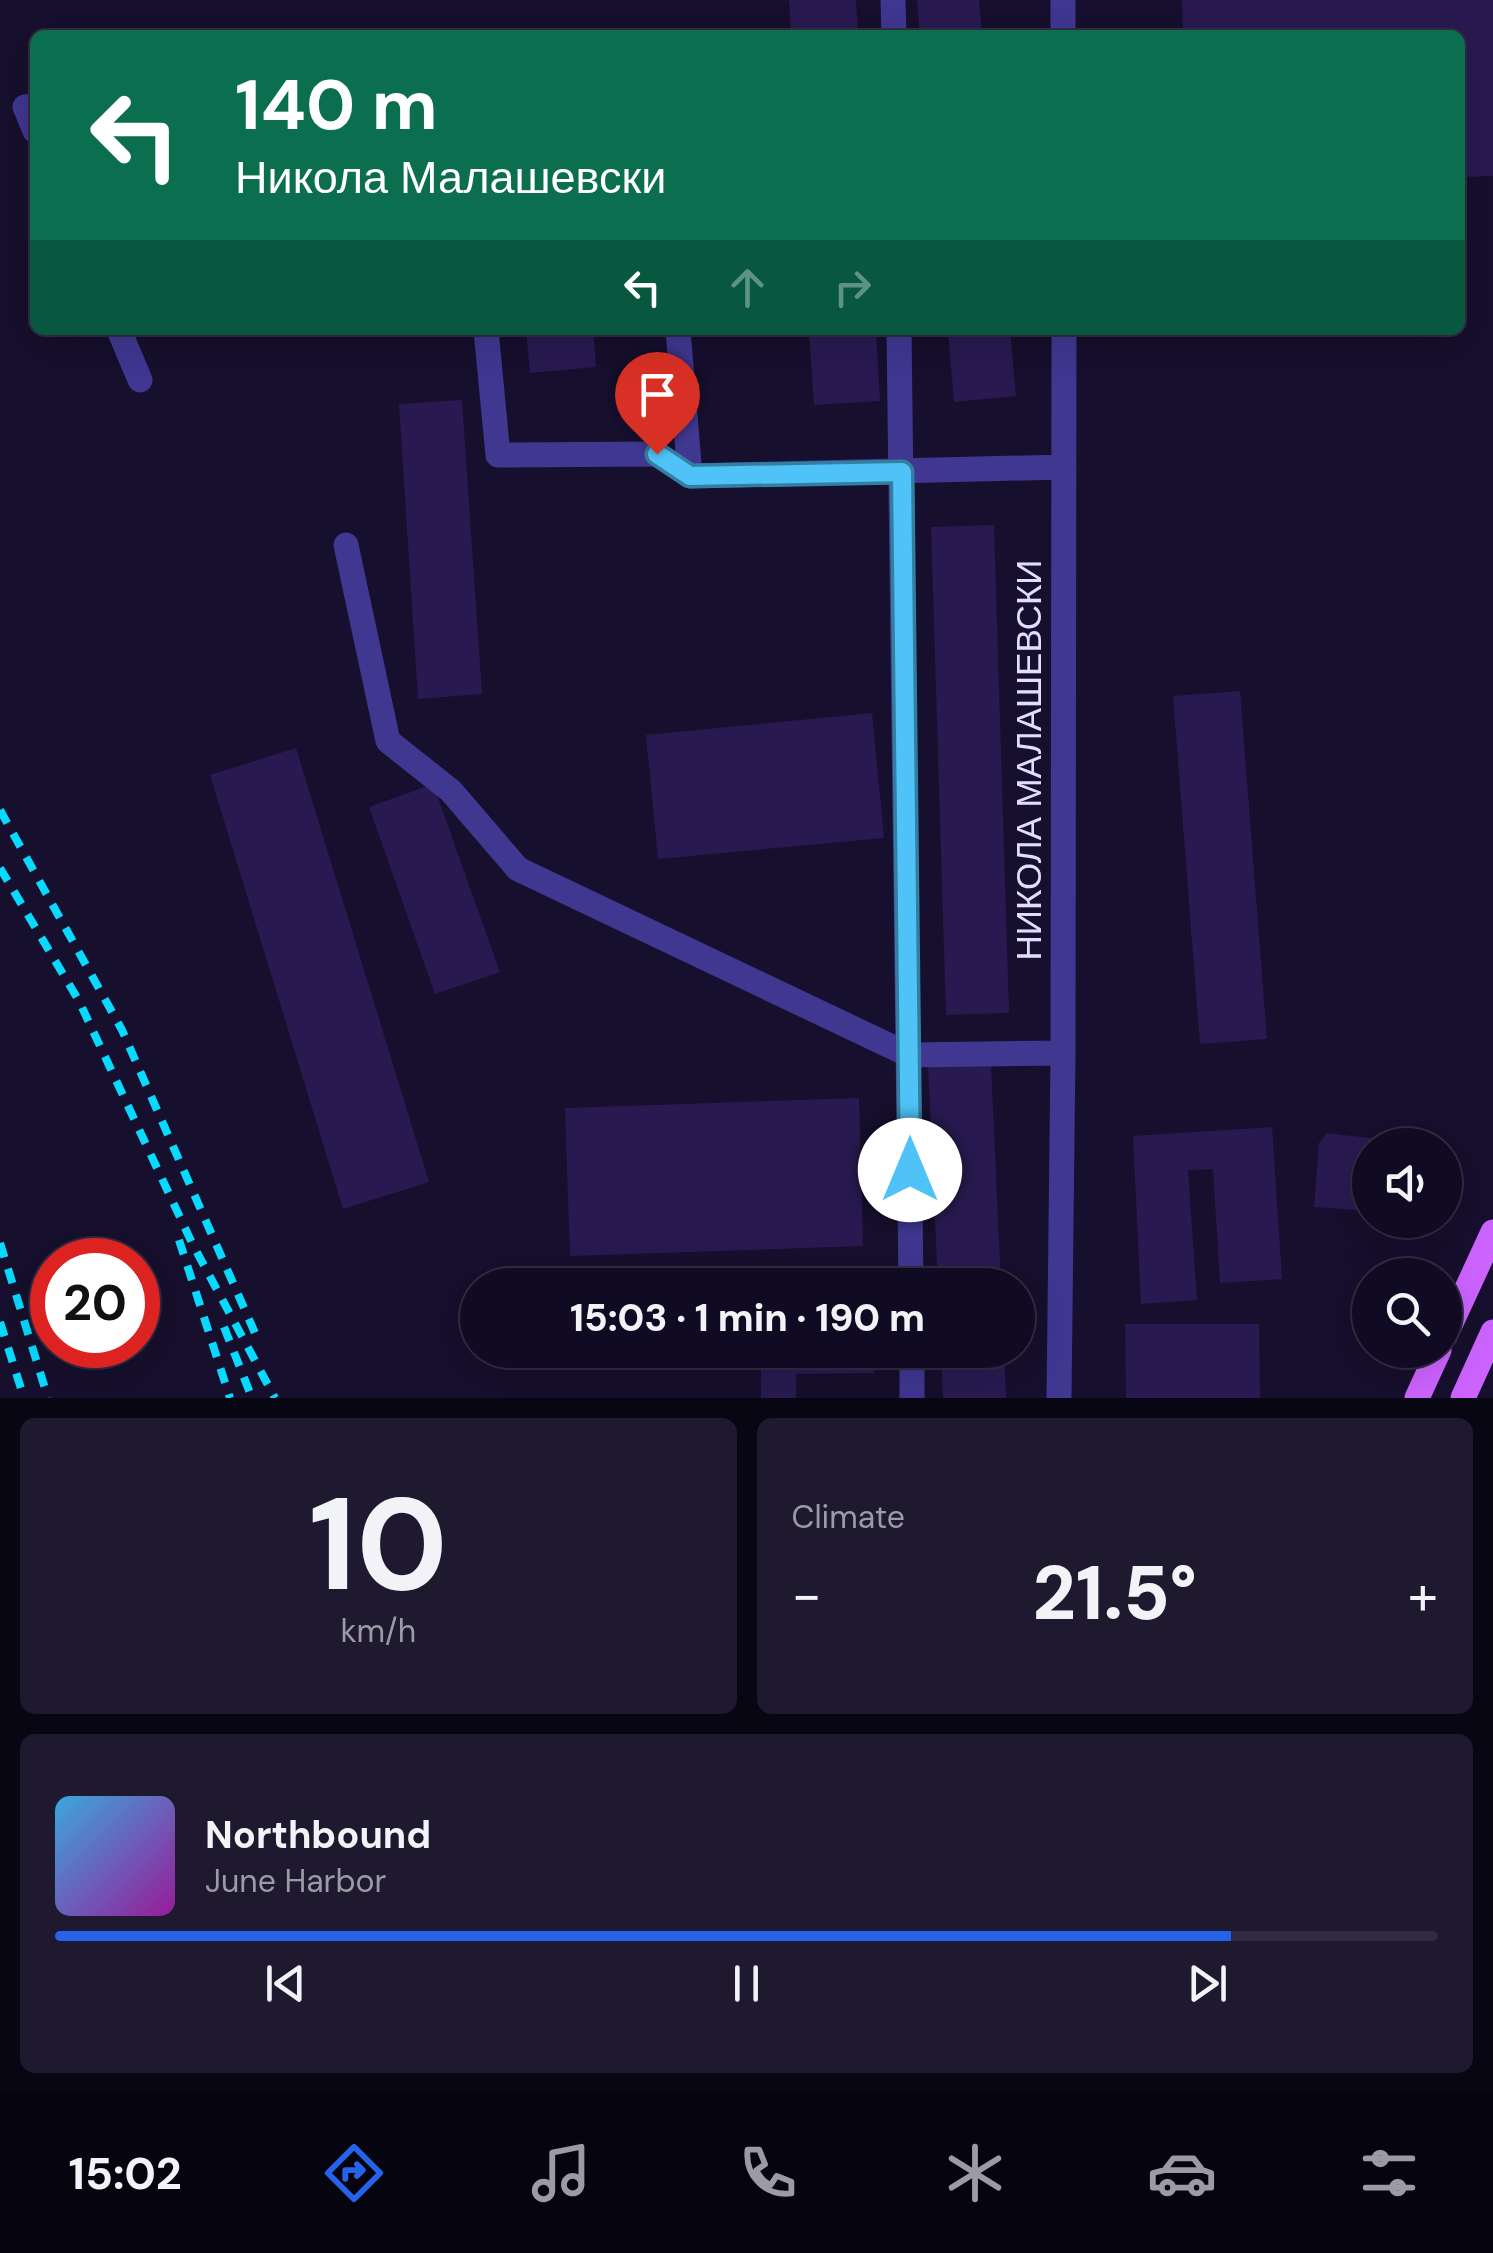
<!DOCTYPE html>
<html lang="en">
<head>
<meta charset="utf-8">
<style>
	:root { --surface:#100b22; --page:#1e192f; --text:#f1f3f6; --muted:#9c9ba5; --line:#302b40; --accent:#2563eb }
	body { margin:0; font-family:"DM Sans",sans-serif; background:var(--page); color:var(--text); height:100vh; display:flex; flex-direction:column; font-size:38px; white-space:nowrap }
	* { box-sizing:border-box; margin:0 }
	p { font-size:32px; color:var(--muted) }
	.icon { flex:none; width:55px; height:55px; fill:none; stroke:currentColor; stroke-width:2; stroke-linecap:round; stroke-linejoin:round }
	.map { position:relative; height:1398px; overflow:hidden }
	.sheet { display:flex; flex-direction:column; gap:20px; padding:20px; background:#090613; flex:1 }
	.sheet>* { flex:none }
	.top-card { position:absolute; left:30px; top:30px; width:1435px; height:305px; border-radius:15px; box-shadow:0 10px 40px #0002,0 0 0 2px var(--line); background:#0b6e4f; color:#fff; overflow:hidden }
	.buttons { position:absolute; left:1352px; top:1128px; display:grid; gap:20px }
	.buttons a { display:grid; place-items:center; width:110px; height:110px; border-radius:50%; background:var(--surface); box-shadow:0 10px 40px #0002,0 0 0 2px var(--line); font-size:50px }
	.speed { position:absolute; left:30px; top:1238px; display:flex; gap:20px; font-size:50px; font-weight:700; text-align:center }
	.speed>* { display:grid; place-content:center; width:130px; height:130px; border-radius:50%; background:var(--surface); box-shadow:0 10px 40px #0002,0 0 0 2px var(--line); line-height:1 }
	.speed .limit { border:15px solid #d22; background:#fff; color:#111 }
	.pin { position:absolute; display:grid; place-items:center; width:85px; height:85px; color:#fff; margin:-102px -42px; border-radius:50% 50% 50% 0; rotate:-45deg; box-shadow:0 0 10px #0007 }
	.pin .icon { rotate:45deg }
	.me { position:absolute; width:110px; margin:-55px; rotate:0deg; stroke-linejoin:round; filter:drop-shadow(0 0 8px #0008) }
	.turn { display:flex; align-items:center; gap:35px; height:210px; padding:0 40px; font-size:45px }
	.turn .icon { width:130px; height:130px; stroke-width:2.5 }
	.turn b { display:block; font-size:70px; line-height:85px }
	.lanes { display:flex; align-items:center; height:95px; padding:0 40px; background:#0003; justify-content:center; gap:50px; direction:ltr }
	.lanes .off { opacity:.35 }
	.big { font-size:75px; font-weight:800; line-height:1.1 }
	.sheet .card { flex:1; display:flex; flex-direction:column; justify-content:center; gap:15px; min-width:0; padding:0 35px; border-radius:15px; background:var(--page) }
	.sheet .dial { align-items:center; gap:0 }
	.dial b { font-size:130px; line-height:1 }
	.song { display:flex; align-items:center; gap:30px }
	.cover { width:120px; height:120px; border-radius:15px; background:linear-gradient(135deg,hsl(200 70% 55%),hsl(300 70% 35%)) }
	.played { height:10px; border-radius:5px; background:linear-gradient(90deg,var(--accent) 85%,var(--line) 85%) }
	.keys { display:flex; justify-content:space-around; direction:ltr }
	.heat { display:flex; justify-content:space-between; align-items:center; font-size:55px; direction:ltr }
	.sheet .tiles { flex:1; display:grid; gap:20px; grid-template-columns:1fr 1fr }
	.card:last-child { grid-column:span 2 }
	.trip { position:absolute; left:460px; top:1268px; width:575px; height:100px; border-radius:50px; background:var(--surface); box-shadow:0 10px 40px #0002,0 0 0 2px var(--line); font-weight:800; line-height:100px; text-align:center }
	.tab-bar { display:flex; height:160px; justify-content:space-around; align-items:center; background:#06040e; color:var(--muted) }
	.tab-bar .icon { width:70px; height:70px }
	.tab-bar .on { color:var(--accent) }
	.tab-bar b { font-size:45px; color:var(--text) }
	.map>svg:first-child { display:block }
	.building { fill:#281a50 }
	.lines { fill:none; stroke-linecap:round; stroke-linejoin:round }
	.minor { stroke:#3f3790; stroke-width:25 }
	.major { stroke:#cd63ff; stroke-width:25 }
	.rail { stroke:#08d9ff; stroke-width:8; stroke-dasharray:15 12; stroke-linecap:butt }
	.route-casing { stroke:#337fa1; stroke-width:25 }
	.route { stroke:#4fc3f7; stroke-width:18 }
	.labels { text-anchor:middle; stroke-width:10; stroke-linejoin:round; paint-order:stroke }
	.street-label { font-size:35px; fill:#e2dcff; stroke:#160f2d }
</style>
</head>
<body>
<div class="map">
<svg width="1493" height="1398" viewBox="0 0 1493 1398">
	<rect width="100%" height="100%" fill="#160f2d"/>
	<path class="building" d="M789,0H856L858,35H791Z
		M917,0H979L982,35H920Z
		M1182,0H1493V176L1460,177V35H1183Z
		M526,330H593L596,367L530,373Z
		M809,330H876L880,401L814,405Z
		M948,330H1010L1016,396L954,402Z
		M462,400L482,694L418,699L399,404Z
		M994,525L1009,1013L946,1015L931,527Z
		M1240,691L1267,1039L1200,1044L1173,696Z
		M872,713L884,838L658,859L646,735Z
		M296,748L429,1182L343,1209L210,775Z
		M433,784L500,972L435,994L369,807Z
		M991,1064L1001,1285H938L928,1066Z
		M859,1098L863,1246L570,1256L565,1108Z
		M1272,1127L1282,1279L1220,1283L1213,1169L1188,1170L1197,1300L1141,1304L1133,1136Z
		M1327,1133L1378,1139L1377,1145H1370V1211L1314,1207L1319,1143Z
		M1125,1324H1259L1260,1398H1126Z
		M941,1350H1004L1006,1398H943Z
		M874,1351V1373L796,1374V1398H761V1353Z"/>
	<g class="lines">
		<path class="minor" d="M1063,0V35
			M893,1L894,35
			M35,106L25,107L35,131
			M119,330L140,380
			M486,330L498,455L657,454L690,476
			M678,330L690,476L1064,467
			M899,330L911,1285
			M346,545L388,741L451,791L518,869L909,1055L1063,1053
			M912,1350V1398
			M1059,1398L1063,1053L1064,330"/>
		<path class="major" d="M1445,1336L1493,1232
			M1417,1398L1439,1350
			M1463,1398L1493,1332"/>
		<path class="rail" d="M0,810L122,1030L255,1333
			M0,868L79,1001L192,1243L275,1398
			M179,1240L230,1398
			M0,1243L48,1398
			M0,1322L24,1398
			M224,1327L252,1398"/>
	</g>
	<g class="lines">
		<defs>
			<path id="route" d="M657,454L690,476L902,472L910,1170"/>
		</defs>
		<use href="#route" class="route-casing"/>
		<use href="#route" class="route"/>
	</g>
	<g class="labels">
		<g class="street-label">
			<text transform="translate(1029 760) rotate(-90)" y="12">НИКОЛА МАЛАШЕВСКИ</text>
		</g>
	</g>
</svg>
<div class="buttons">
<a><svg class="icon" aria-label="sound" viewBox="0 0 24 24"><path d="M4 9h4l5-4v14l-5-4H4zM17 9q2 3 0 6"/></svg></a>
<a><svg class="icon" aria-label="search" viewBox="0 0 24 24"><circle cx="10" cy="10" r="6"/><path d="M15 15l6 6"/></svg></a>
</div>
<div class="speed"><div class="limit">20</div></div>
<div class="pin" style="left:657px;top:454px;background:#d93025"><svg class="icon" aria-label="arrive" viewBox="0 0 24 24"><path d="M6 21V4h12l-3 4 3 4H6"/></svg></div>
<svg class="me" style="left:910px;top:1170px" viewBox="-20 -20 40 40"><circle r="19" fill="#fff"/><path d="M0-13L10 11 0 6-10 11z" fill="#4fc3f7"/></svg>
<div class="trip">15:03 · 1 min · 190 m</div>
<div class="top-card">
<div class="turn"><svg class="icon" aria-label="left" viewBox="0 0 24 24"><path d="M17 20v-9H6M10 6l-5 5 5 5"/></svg><div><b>140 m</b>Никола Малашевски</div></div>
<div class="lanes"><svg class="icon" aria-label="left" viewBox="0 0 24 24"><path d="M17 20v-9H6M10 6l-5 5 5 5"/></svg><svg class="icon off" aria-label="ahead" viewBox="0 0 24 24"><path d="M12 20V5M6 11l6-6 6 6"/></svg><svg class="icon off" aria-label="right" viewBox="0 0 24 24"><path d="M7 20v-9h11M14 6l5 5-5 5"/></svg></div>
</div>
</div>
<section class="sheet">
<div class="tiles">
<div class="card dial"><b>10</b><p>km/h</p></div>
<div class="card"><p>Climate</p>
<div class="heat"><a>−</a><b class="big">21.5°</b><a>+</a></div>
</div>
<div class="card">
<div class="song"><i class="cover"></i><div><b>Northbound</b><p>June Harbor</p></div></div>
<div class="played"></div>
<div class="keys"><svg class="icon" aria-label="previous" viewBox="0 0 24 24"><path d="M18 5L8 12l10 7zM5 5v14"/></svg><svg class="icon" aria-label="pause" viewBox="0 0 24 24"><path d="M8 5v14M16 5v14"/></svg><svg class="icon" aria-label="next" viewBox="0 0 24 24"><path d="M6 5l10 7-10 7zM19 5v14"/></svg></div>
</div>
</div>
</section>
<nav class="tab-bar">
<b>15:02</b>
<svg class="icon on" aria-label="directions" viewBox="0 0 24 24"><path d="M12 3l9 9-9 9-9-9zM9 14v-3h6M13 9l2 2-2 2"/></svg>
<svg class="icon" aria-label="music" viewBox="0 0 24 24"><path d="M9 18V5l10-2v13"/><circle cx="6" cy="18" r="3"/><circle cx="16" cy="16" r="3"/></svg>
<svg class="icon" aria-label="phone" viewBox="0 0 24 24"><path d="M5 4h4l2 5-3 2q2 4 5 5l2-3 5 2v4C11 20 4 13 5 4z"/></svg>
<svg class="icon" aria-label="climate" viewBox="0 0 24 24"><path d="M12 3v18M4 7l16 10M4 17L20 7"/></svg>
<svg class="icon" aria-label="car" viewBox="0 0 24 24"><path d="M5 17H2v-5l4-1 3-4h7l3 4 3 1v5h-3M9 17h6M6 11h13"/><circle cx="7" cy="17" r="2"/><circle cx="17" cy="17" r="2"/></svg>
<svg class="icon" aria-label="filters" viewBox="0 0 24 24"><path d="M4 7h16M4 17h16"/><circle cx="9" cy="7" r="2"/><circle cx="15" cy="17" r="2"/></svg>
</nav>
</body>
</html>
